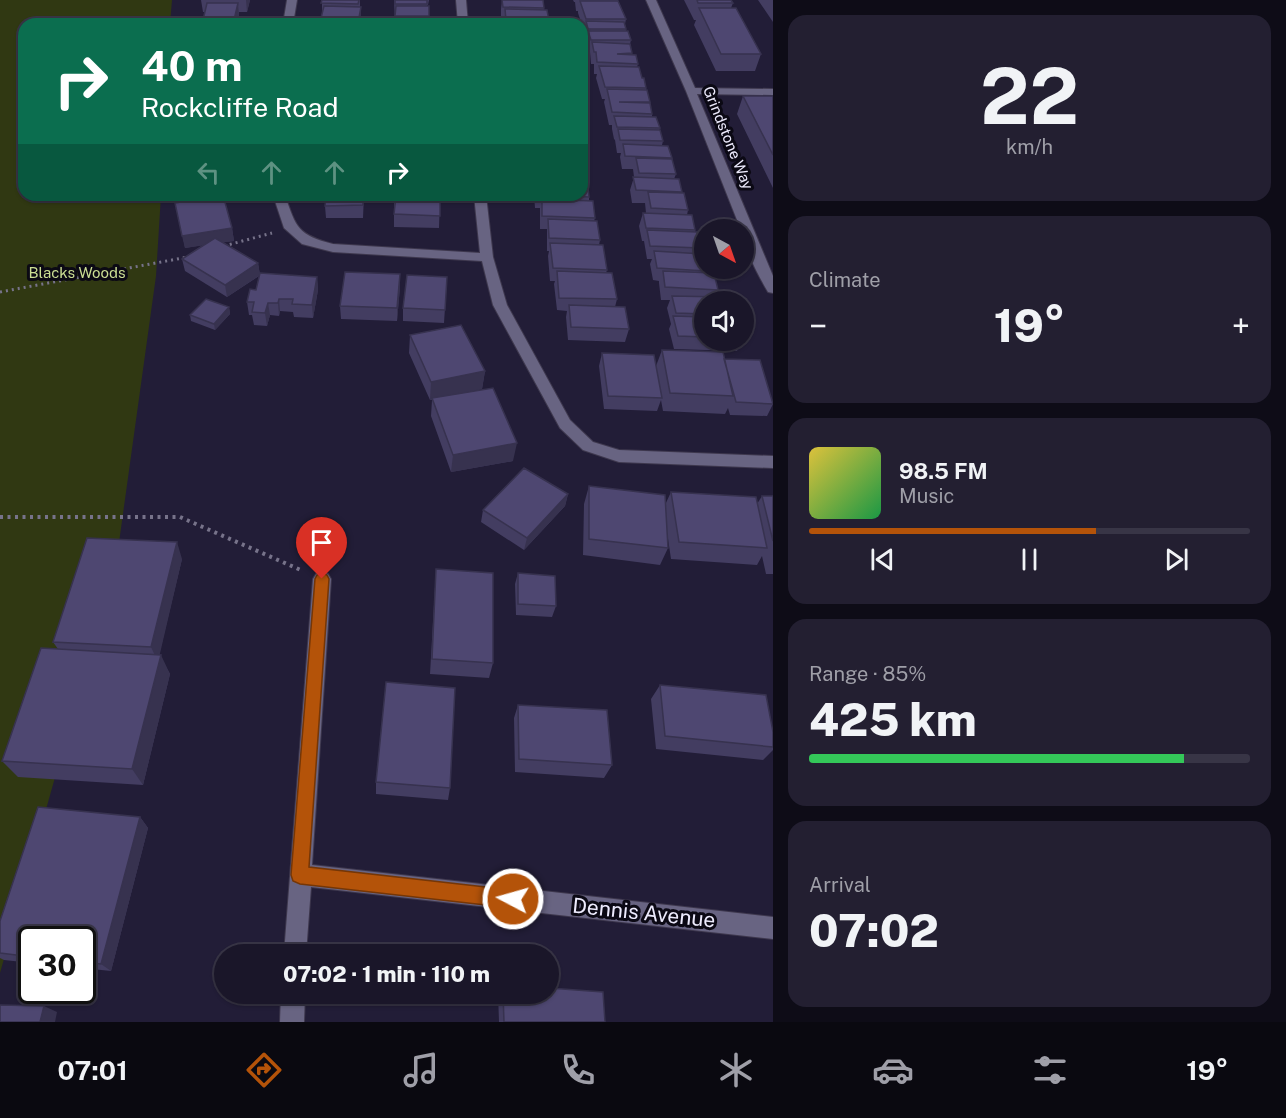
<!DOCTYPE html>
<html lang="en">
<head>
<meta charset="utf-8">
<style>
	:root { --surface:#1a1629; --page:#231f31; --text:#f1f3f6; --muted:#9f9fa8; --line:#383546; --accent:#b45309 }
	body { margin:0; font-family:"Public Sans",sans-serif; background:var(--page); color:var(--text); height:100vh; display:flex; flex-direction:column; font-size:22px; white-space:nowrap }
	* { box-sizing:border-box; margin:0 }
	p { font-size:20px; color:var(--muted) }
	.icon { flex:none; width:33px; height:33px; fill:none; stroke:currentColor; stroke-width:2; stroke-linecap:round; stroke-linejoin:round }
	.map { position:relative; flex:1; overflow:hidden }
	.details { display:flex; flex-direction:column; gap:15px; padding:15px; background:#0e0c17; width:513px }
	.details>* { flex:none }
	.guide { position:absolute; left:18px; top:18px; width:570px; height:183px; border-radius:18px; box-shadow:0 2px 4px #0004,0 0 0 2px var(--line); background:#0b6e4f; color:#fff; overflow:hidden }
	.needle { width:39px; rotate:140deg }
	.buttons { position:absolute; left:694px; top:219px; display:grid; gap:12px }
	.buttons a { display:grid; place-items:center; width:60px; height:60px; border-radius:50%; background:var(--surface); box-shadow:0 2px 4px #0004,0 0 0 2px var(--line); font-size:30px }
	.speed { position:absolute; left:18px; top:926px; display:flex; gap:12px; font-size:30px; font-weight:700; text-align:center }
	.speed>* { display:grid; place-content:center; width:78px; height:78px; border-radius:50%; background:var(--surface); box-shadow:0 2px 4px #0004,0 0 0 2px var(--line); line-height:1 }
	.speed .limit { border:3px solid #111; border-radius:9px; background:#fff; color:#111 }
	.pin { position:absolute; display:grid; place-items:center; width:51px; height:51px; color:#fff; margin:-62px -26px; border-radius:50% 50% 50% 0; rotate:-45deg; box-shadow:0 0 6px #0007 }
	.pin .icon { rotate:45deg }
	.me { position:absolute; width:66px; margin:-33px; rotate:276deg; stroke-linejoin:round; filter:drop-shadow(0 0 4px #0008) }
	.turn { display:flex; align-items:center; gap:21px; height:126px; padding:0 24px; font-size:27px }
	.turn .icon { width:78px; height:78px; stroke-width:2.5 }
	.turn b { display:block; font-size:42px; line-height:51px }
	.lanes { display:flex; align-items:center; height:57px; padding:0 24px; background:#0003; justify-content:center; gap:30px; direction:ltr }
	.lanes .off { opacity:.35 }
	.big { font-size:45px; font-weight:800; line-height:1.1 }
	.details .card { flex:1; display:flex; flex-direction:column; justify-content:center; gap:9px; min-width:0; padding:0 21px; border-radius:18px; background:var(--page) }
	.details .dial { align-items:center; gap:0 }
	.dial b { font-size:78px; line-height:1 }
	.song { display:flex; align-items:center; gap:18px }
	.cover { width:72px; height:72px; border-radius:9px; background:linear-gradient(135deg,hsl(50 70% 55%),hsl(140 70% 35%)) }
	.played { height:6px; border-radius:3px; background:linear-gradient(90deg,var(--accent) 65%,var(--line) 65%) }
	.keys { display:flex; justify-content:space-around; direction:ltr }
	.heat { display:flex; justify-content:space-between; align-items:center; font-size:33px; direction:ltr }
	.charge { height:9px; border-radius:4px; background:linear-gradient(90deg,#34c759 85%,var(--line) 0) }
	.trip { position:absolute; left:214px; top:944px; width:345px; height:60px; border-radius:30px; background:var(--surface); box-shadow:0 2px 4px #0004,0 0 0 2px var(--line); font-weight:800; line-height:60px; text-align:center }
	.tab-bar { display:flex; height:96px; justify-content:space-around; align-items:center; background:#0a0910; color:var(--muted) }
	.tab-bar .icon { width:42px; height:42px }
	.tab-bar .on { color:var(--accent) }
	.tab-bar b { font-size:27px; color:var(--text) }
	main { display:flex; flex:1; min-height:0 }
	.map>svg:first-child { display:block }
	.green { fill:#303812 }
	.lines { fill:none; stroke-linecap:round; stroke-linejoin:round }
	.minor-casing { stroke:#3e384e; stroke-width:2 }
	.path-far1 { stroke:#77738a; stroke-width:3; stroke-dasharray:2 4; stroke-linecap:butt }
	.path { stroke:#77738a; stroke-width:4; stroke-dasharray:3 4.5; stroke-linecap:butt }
	.minor { fill:#686482; fill-rule:evenodd }
	.wall { fill:#433d61 }
	.shaded-wall { fill:#37324f }
	.building { fill:#4e4771; stroke:#37324f; stroke-width:1.5 }
	.route { fill:#b45309; stroke:#753606; stroke-width:1.5 }
	.labels { text-anchor:middle; stroke-width:6; stroke-linejoin:round; paint-order:stroke }
	.far-street-label { font-size:15px; fill:#edebfd; stroke:#0b0914 }
	.far-park-label { font-size:15px; fill:#cbde93; stroke:#0b0914 }
	.near-street-label { font-size:21px; fill:#edebfd; stroke:#0b0914 }
</style>
</head>
<body>
<main>
<div class="map">
<svg width="773" height="1022" viewBox="0 0 773 1022">
	<rect width="100%" height="100%" fill="#221d37"/>
	<path class="green" d="M0,0H172L170,24H24V195H161L156,276L117,557L0,973Z"/>
	<g class="lines">
		<defs>
			<path id="minor" d="M287,0H297L293,24H283Z
				M456,0H466L468,24H458Z
				M646,0H656L695,88L773,89V95L697,94L773,276V293L768,292C758,275 744,250 744,230H741L686,91Z
				M273,195H285C296,228 298,235 333,244L480,253L474,195H486L493,257L507,305L570,420L593,442L619,450L773,456V468L619,462L583,450L560,428L493,305L482,261L333,252L302,244L284,228Z
				M322,572L328,574L331,579L312,865L773,917V939L311,887L306,954H284L313,579L316,574Z
				M281,993H305L304,1022H280Z"/>
		</defs>
		<use href="#minor" class="minor-casing"/>
		<path class="path-far1" d="M224,246L272,233
			M0,292L188,257"/>
		<path class="path" d="M0,517H180L303,571"/>
		<use href="#minor" class="minor"/>
	</g>
	<path class="wall" d="M201,0H250L247,12H239V15L237,24H203V20L205,12H203Z
		M322,0H360V7L361,19L360,24H320L322,15Z
		M394,0H429L428,5H427V6H429V24H395Z
		M502,0H543L544,10L548,22L550,24H504V19H501V9Z
		M573,0H618L626,19L625,24L626,31L631,40L630,44L632,55L638,64L637,67L646,88V90L652,114V117L660,128L659,130L663,141L662,145L672,158L671,159L676,174L674,179L682,192V193L688,210L687,215L695,230V232L700,248L698,253L706,271V273L718,290L715,297L705,302V340H741L737,351L674,349L669,329L671,324L667,308L670,300H661L659,283V281L653,280L650,264L652,259H647L644,241H642L639,226L643,213H646L645,203H632L630,190L634,177L633,169H622L620,157L621,153H617L615,140L614,139L612,129V125H609L604,102L605,99H602L596,78L597,74H594V64H591L590,52H588L584,33V31L578,13V11H576L575,2H574Z
		M684,0H731L733,3L731,8L761,54L755,71H716L694,25L696,20H694Z
		M758,0H773V22Z
		M743,96H773V188L737,114Z
		M582,172V179L589,197V201L595,218L594,221L600,240L599,245L607,270L606,273L617,299L615,307L629,329L625,342L568,340L566,317L567,311L557,310L554,284L555,281H550L548,256L549,251H547V229H540V208H535L534,195H582Z
		M175,195H221L232,228L234,241L223,242L258,263L260,275L317,277L318,290L313,318L294,317L293,312L280,311L279,316L270,315L267,326L254,325L252,315H249L247,302L256,290L259,276L227,297L185,271L182,259L203,245L185,248Z
		M364,195L363,218H326L325,206Z
		M394,195H438V197H440L439,228L394,227Z
		M447,277L444,323L403,321V308Z
		M400,287L397,321L341,319L340,306Z
		M229,307L230,314L215,330L191,321L190,315Z
		M410,335L485,371L482,389L462,393L513,461L451,472L431,416L432,400H430L409,353Z
		M662,350L724,359L773,404L767,416L730,415L728,408L725,414L663,411L661,400L657,411L604,409L599,366L602,353L656,366Z
		M589,486L665,505L671,492L757,504L762,496H773V574H766L762,556L757,565L671,559L667,532L668,548L660,565L583,555L584,504Z
		M568,494L565,506L524,550L481,522L483,510Z
		M182,559L159,655L170,674L143,785L18,777L2,761L58,649L53,642Z
		M436,569L493,663L489,678L430,674Z
		M518,573L556,606L552,617L516,615L515,584Z
		M660,685L773,732V750L763,760L656,749L651,699Z
		M518,705L612,765L604,778L515,772L514,718Z
		M376,782L450,788L448,800L376,794Z
		M140,817L148,828L111,971L82,968V939H32V963L4,960L0,958V921Z
		M498,993H549L605,1022H499Z"/>
	<path class="shaded-wall" d="M246,0H250L247,12Z
		M238,3L239,15L237,24H234V20Z
		M361,7V19L360,24H358Z
		M196,195H221L223,204L179,211L176,198Z
		M232,228L234,241L185,248L182,236Z
		M258,263L260,275L227,297L225,285Z
		M400,274V287L397,321V308Z
		M317,277L318,290L313,318L312,305Z
		M279,299L280,311L279,316L278,303Z
		M268,303L270,315L267,326L265,313Z
		M229,307L230,314L215,330L214,324Z
		M485,371L482,389L430,400L431,382Z
		M517,443L513,461L451,472L453,455Z
		M568,494L565,506L524,550L527,538Z
		M177,542L182,559L158,662L151,647Z
		M161,655L170,674L143,785L132,769Z
		M140,817L148,828L111,971L101,964Z
		M44,1006L57,1012L55,1022H40Z"/>
	<path class="building" d="M322,0H359L358,4L321,3Z
		M395,0H427V4H395Z
		M502,0H543L544,8L503,7Z
		M697,0H731L733,3H698Z
		M580,1H618L626,19H586Z
		M207,3H238L234,20H203Z
		M324,6L361,7L358,23L320,22Z
		M396,6H429V16H395Z
		M699,8H736L761,54H721Z
		M505,9L547,10L549,21L506,20Z
		M397,18H429V24H396Z
		M510,21L550,23V24H510Z
		M586,21L624,22L626,29H588Z
		M588,31H628L631,40H591Z
		M592,42L630,44L632,53L617,54L636,55L638,64L597,62L596,52H594Z
		M599,66L639,67L642,78H644L646,88L605,87Z
		M607,89L647,90L650,102H619L650,103L652,114L612,112Z
		M743,96H773V155Z
		M614,116L656,117L660,128L617,127Z
		M618,129L660,130L663,141L620,140Z
		M623,144L668,146L672,158L625,156Z
		M636,158L672,159L676,174L639,173Z
		M633,177L679,179L682,192L636,190Z
		M582,179H587L589,197L537,195H582Z
		M648,192L684,193L688,210L651,208Z
		M175,195H196L176,198Z
		M223,195L232,228L182,236L175,203Z
		M326,195H363V205L325,206Z
		M396,196L440,197V216L394,214Z
		M542,199L593,201L595,218L542,216Z
		M643,213L692,215L695,230L646,228Z
		M548,219L597,221L600,240L549,238Z
		M647,230L697,232L700,248L650,246Z
		M215,238L258,263L225,285L182,259Z
		M550,243L603,245L607,270L553,268Z
		M654,251L703,254L705,268H706V271L657,268Z
		M557,271L612,273L617,299L559,298Z
		M663,271L714,273L718,290L665,287Z
		M345,272L400,274L397,308L340,306Z
		M260,273L317,277L312,305L292,304L293,299H279L278,303H268L265,313L252,312L254,302H247L250,289L256,290Z
		M407,275L447,277L445,310L403,308Z
		M672,296L722,297L724,302H705V314L676,313Z
		M206,299L229,307L214,324L190,315Z
		M569,305L625,307L629,329L571,327Z
		M673,316L705,317V337L678,336Z
		M461,325L485,371L431,382L410,335Z
		M662,350L723,352L733,396L670,393Z
		M602,353L654,355L662,398L608,396Z
		M724,359L760,360L773,404L736,402Z
		M493,388L517,443L453,455L432,398Z
		M524,468L568,494L527,538L483,510Z
		M589,486L665,495L668,548L589,539Z
		M671,492L756,497L767,548L679,542Z
		M762,496H773V541Z
		M87,538L177,542L151,647L53,642Z
		M436,569L493,573V663L432,659Z
		M518,573L555,576L556,606L518,604Z
		M41,648L161,655L132,769L2,761Z
		M386,682L455,688L450,788L376,782Z
		M660,685L766,695L773,732V747L665,736Z
		M518,705L607,710L612,765L519,759Z
		M38,807L140,817L101,964L82,962V939H32V957L0,953V921Z
		M549,988L603,992L605,1022H504L503,993H549Z
		M0,1005L44,1006L40,1022H0Z"/>
	<path class="route" d="M322,573L327,575L329,579L309,867L513,890L519,892L522,899L519,905L513,908L300,884L293,881L291,875L315,579L317,575Z"/>
	<g class="labels">
		<g class="far-street-label">
			<text transform="translate(728 138) rotate(68)" y="5">Grindstone Way</text>
		</g>
		<g class="far-park-label">
			<text x="77" y="278">Blacks Woods</text>
		</g>
		<g class="near-street-label">
			<text transform="translate(644 913) rotate(6)" y="7">Dennis Avenue</text>
		</g>
	</g>
</svg>
<div class="buttons">
<a><svg class="needle" viewBox="-14 -14 28 28"><path d="M0-13l5 13h-10z" fill="#e53935"/><path d="M0 13l5-13h-10z" fill="#9f9fa8"/></svg></a>
<a><svg class="icon" aria-label="sound" viewBox="0 0 24 24"><path d="M4 9h4l5-4v14l-5-4H4zM17 9q2 3 0 6"/></svg></a>
</div>
<div class="speed"><div class="limit">30</div></div>
<div class="pin" style="left:322px;top:579px;background:#d93025"><svg class="icon" aria-label="arrive" viewBox="0 0 24 24"><path d="M6 21V4h12l-3 4 3 4H6"/></svg></div>
<svg class="me" style="left:513px;top:899px" viewBox="-20 -20 40 40"><circle r="17" fill="#b45309" stroke="#fff" stroke-width="3"/><path d="M0-11L8 9 0 5-8 9z" fill="#fff"/></svg>
<div class="trip">07:02 · 1 min · 110 m</div>
<div class="guide">
<div class="turn"><svg class="icon" aria-label="right" viewBox="0 0 24 24"><path d="M7 20v-9h11M14 6l5 5-5 5"/></svg><div><b>40 m</b>Rockcliffe Road</div></div>
<div class="lanes"><svg class="icon off" aria-label="left" viewBox="0 0 24 24"><path d="M17 20v-9H6M10 6l-5 5 5 5"/></svg><svg class="icon off" aria-label="ahead" viewBox="0 0 24 24"><path d="M12 20V5M6 11l6-6 6 6"/></svg><svg class="icon off" aria-label="ahead" viewBox="0 0 24 24"><path d="M12 20V5M6 11l6-6 6 6"/></svg><svg class="icon" aria-label="right" viewBox="0 0 24 24"><path d="M7 20v-9h11M14 6l5 5-5 5"/></svg></div>
</div>
</div>
<section class="details">
<div class="card dial"><b>22</b><p>km/h</p></div>
<div class="card"><p>Climate</p>
<div class="heat"><a>−</a><b class="big">19°</b><a>+</a></div>
</div>
<div class="card">
<div class="song"><i class="cover"></i><div><b>98.5 FM</b><p>Music</p></div></div>
<div class="played"></div>
<div class="keys"><svg class="icon" aria-label="previous" viewBox="0 0 24 24"><path d="M18 5L8 12l10 7zM5 5v14"/></svg><svg class="icon" aria-label="pause" viewBox="0 0 24 24"><path d="M8 5v14M16 5v14"/></svg><svg class="icon" aria-label="next" viewBox="0 0 24 24"><path d="M6 5l10 7-10 7zM19 5v14"/></svg></div>
</div>
<div class="card"><p>Range · 85%</p><b class="big">425 km</b><div class="charge"></div></div>
<div class="card"><p>Arrival</p><b class="big">07:02</b></div>
</section>
</main>
<nav class="tab-bar">
<b>07:01</b>
<svg class="icon on" aria-label="directions" viewBox="0 0 24 24"><path d="M12 3l9 9-9 9-9-9zM9 14v-3h6M13 9l2 2-2 2"/></svg>
<svg class="icon" aria-label="music" viewBox="0 0 24 24"><path d="M9 18V5l10-2v13"/><circle cx="6" cy="18" r="3"/><circle cx="16" cy="16" r="3"/></svg>
<svg class="icon" aria-label="phone" viewBox="0 0 24 24"><path d="M5 4h4l2 5-3 2q2 4 5 5l2-3 5 2v4C11 20 4 13 5 4z"/></svg>
<svg class="icon" aria-label="climate" viewBox="0 0 24 24"><path d="M12 3v18M4 7l16 10M4 17L20 7"/></svg>
<svg class="icon" aria-label="car" viewBox="0 0 24 24"><path d="M5 17H2v-5l4-1 3-4h7l3 4 3 1v5h-3M9 17h6M6 11h13"/><circle cx="7" cy="17" r="2"/><circle cx="17" cy="17" r="2"/></svg>
<svg class="icon" aria-label="filters" viewBox="0 0 24 24"><path d="M4 7h16M4 17h16"/><circle cx="9" cy="7" r="2"/><circle cx="15" cy="17" r="2"/></svg>
<b>19°</b>
</nav>
</body>
</html>
